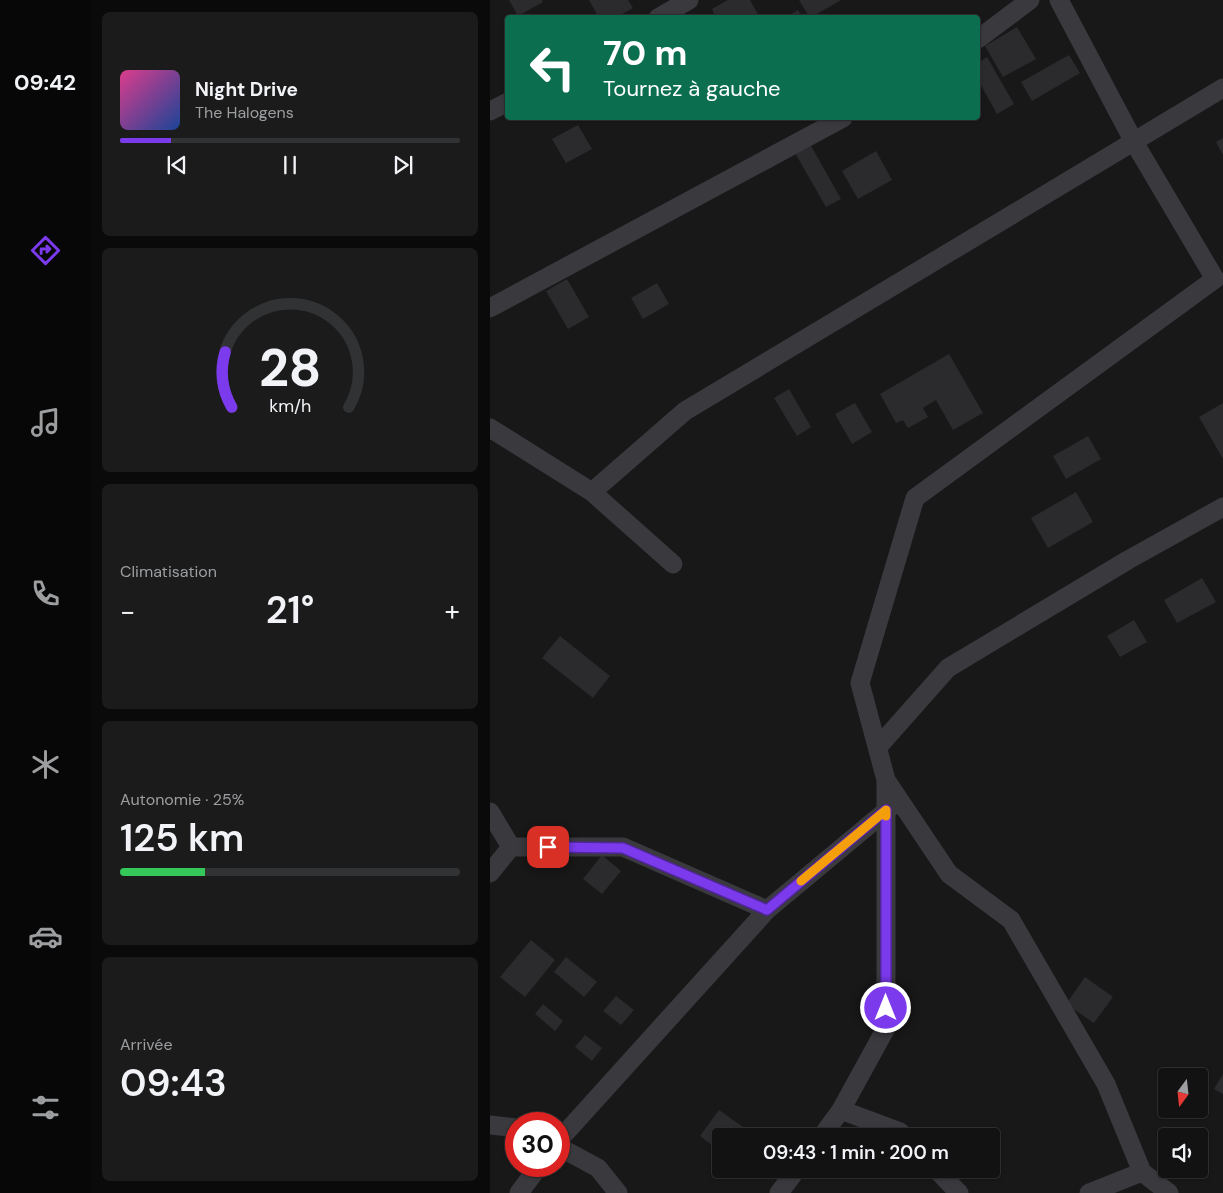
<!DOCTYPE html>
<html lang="fr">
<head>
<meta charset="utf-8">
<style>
	:root { --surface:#121213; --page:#1b1b1c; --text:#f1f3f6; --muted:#9c9ea0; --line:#313233; --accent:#7c3aed }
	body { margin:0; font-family:"DM Sans",sans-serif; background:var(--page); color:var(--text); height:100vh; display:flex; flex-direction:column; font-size:19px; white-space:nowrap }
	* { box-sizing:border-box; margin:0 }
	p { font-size:16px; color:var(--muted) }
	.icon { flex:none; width:28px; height:28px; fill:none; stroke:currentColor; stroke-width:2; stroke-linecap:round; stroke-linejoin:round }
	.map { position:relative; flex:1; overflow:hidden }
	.drawer { display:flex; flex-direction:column; gap:12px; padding:12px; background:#0a0a0a; width:400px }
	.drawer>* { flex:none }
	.guide { position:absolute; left:15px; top:15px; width:475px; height:105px; border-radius:5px; box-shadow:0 1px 4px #0004,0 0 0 1px var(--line); background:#0b6e4f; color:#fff; overflow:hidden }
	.needle { width:32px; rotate:195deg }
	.controls { position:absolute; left:668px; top:1068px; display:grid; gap:10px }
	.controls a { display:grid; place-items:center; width:50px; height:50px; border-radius:5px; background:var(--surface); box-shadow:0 1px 4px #0004,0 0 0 1px var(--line); font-size:25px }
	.speed { position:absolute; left:15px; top:1112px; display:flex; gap:10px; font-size:25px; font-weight:700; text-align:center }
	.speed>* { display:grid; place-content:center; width:65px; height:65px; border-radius:50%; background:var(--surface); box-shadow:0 1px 4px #0004,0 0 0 1px var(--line); line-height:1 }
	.speed .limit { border:8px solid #d22; background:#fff; color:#111 }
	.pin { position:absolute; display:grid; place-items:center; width:42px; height:42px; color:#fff; margin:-21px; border-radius:10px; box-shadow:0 2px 8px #0006 }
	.me { position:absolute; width:55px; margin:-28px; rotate:0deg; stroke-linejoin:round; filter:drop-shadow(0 0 4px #0008) }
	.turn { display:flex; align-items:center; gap:18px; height:105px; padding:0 15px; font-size:22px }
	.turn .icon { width:65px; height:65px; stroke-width:2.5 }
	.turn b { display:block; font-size:35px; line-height:42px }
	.big { font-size:38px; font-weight:600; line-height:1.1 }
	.drawer .tile { flex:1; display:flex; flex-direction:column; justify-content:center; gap:8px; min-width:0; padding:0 18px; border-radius:8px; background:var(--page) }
	.drawer .dial { align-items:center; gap:0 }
	.dial svg { height:130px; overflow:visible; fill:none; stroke:var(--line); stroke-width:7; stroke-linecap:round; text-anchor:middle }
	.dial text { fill:var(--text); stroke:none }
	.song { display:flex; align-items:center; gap:15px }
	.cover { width:60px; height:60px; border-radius:8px; background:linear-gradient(135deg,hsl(330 70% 55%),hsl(220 70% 35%)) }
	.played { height:5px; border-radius:2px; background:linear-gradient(90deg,var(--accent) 15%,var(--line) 15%) }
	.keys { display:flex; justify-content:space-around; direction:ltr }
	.heat { display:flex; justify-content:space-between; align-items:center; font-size:28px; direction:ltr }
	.charge { height:8px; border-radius:4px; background:linear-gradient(90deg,#34c759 25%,var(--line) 0) }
	.trip { position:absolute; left:222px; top:1128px; width:288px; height:50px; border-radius:5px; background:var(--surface); box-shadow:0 1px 4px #0004,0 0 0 1px var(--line); font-weight:600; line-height:50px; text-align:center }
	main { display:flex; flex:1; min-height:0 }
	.tab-bar { display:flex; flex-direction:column; width:90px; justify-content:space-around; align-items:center; background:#070708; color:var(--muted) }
	.tab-bar .icon { width:35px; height:35px }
	.tab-bar .current { color:var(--accent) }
	.tab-bar b { font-size:22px; color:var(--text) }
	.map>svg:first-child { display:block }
	.building { fill:#2b2b2d }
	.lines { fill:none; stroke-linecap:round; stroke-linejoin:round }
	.minor { stroke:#39393e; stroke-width:19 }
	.route-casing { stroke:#51269a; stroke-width:12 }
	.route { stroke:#7c3aed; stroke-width:9 }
	.slow { stroke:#f59e0b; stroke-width:9 }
</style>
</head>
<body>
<main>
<nav class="tab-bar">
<b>09:42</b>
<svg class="icon current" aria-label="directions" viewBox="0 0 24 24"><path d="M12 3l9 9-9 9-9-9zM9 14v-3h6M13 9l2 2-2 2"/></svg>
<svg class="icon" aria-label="music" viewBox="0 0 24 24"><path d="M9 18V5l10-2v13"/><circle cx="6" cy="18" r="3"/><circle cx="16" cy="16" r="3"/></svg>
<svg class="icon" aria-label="phone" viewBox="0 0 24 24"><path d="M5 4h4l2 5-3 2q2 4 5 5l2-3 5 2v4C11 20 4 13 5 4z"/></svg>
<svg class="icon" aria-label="climate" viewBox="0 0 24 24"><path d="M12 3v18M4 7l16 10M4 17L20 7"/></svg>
<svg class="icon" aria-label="car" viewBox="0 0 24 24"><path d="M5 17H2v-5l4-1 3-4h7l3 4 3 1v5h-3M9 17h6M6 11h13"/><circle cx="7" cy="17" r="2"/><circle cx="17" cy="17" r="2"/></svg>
<svg class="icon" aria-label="filters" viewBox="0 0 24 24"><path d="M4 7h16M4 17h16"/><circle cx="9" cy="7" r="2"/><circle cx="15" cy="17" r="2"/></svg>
</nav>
<section class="drawer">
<div class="tile">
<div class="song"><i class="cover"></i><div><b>Night Drive</b><p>The Halogens</p></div></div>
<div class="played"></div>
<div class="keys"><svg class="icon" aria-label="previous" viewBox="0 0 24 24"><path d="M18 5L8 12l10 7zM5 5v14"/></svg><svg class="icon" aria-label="pause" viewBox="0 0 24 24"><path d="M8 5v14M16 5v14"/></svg><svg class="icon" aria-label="next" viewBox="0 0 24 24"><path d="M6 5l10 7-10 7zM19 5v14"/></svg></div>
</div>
<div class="tile dial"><svg viewBox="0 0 100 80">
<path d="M14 69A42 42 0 1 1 86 69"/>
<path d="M14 69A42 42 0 0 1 10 35" stroke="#7c3aed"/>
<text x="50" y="56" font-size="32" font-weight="700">28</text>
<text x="50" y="72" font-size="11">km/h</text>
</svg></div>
<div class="tile"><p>Climatisation</p>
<div class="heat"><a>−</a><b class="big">21°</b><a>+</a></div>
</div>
<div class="tile"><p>Autonomie · 25%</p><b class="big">125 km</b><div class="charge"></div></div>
<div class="tile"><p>Arrivée</p><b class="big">09:43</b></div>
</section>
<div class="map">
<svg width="733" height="1193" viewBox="0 0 733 1193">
	<rect width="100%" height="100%" fill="#181819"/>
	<path class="building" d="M19,0H52L53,2L28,16Z
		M99,0H138L143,8L125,18H109Z
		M238,0H260L270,18H226L222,9Z
		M309,0H351L320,18Z
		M308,10L312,18H295Z
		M527,27L546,59L513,77L495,46Z
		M579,55L590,73L542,101L531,82Z
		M497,57L524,104L507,114L488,80V63Z
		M88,125L102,149L76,163L62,139Z
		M733,138V155L726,142Z
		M320,144L351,199L336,207L305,153Z
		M386,151L402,180L368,199L352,171Z
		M77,279L99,317L78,329L56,291Z
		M167,283L179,304L153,319L141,298Z
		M459,354L493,413L463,430L446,400L433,408L438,417L418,428L413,420L406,423L390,394Z
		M299,389L321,427L307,436L284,398Z
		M365,403L382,432L362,444L345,414Z
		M733,403V459L709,417Z
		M598,436L611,459L576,479L563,456Z
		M586,492L603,522L558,548L541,518Z
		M712,578L726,602L687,623L674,600Z
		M644,620L657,642L630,657L617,636Z
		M70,636L120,676L103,698L52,658Z
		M112,855L131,871L112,894L93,879Z
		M41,940L65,960L35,997L10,977Z
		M76,957L107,982L94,997L64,972Z
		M595,977L623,997L604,1023L576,1004Z
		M126,996L144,1010L131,1025L113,1011Z
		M53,1004L73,1021L65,1031L45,1014Z
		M95,1035L112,1048L102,1061L85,1047Z
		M733,1074V1094L724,1089Z
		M229,1110L256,1129L251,1136H231V1152L210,1136Z"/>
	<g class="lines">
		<path class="minor" d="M168,18L199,0
			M488,39L540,0
			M0,111L18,102
			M0,308L353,118
			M0,428L102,492L183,564
			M102,492L195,411L733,88
			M388,747L458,668L638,560L733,507
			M396,780L459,874L521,920L616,1084L652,1172L679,1193
			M0,812L21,847H133L277,910
			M0,873L21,847
			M351,1110L410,1132L414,1136
			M0,1125L26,1128
			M332,1136L351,1110L396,1028V780L370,683L425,498L725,279L644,142L569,0
			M69,1140L277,910L403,805
			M69,1147L108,1168L128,1193
			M446,1169L469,1193
			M29,1193L49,1166
			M289,1193L307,1169
			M599,1193L652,1172"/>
	</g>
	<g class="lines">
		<defs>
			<path id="route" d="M58,847L133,848L277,910L396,810V1008"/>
		</defs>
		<use href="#route" class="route-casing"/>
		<use href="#route" class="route"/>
		<path class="slow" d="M311,881L396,810V816"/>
	</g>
</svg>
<div class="controls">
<a><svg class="needle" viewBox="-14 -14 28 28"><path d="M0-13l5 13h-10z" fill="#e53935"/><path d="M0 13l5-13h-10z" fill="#9c9ea0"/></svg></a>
<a><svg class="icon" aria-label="sound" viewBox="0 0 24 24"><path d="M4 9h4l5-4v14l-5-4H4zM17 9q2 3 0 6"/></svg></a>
</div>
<div class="speed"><div class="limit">30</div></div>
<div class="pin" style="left:58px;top:847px;background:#d93025"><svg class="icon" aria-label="arrive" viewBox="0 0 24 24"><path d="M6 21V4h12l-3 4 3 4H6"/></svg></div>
<svg class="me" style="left:396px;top:1008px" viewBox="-20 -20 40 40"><circle r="17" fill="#7c3aed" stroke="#fff" stroke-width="3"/><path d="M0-11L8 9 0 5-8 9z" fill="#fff"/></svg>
<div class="trip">09:43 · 1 min · 200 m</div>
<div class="guide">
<div class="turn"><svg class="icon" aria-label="left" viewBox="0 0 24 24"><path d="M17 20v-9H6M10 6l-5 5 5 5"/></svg><div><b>70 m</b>Tournez à gauche</div></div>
</div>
</div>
</main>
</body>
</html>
